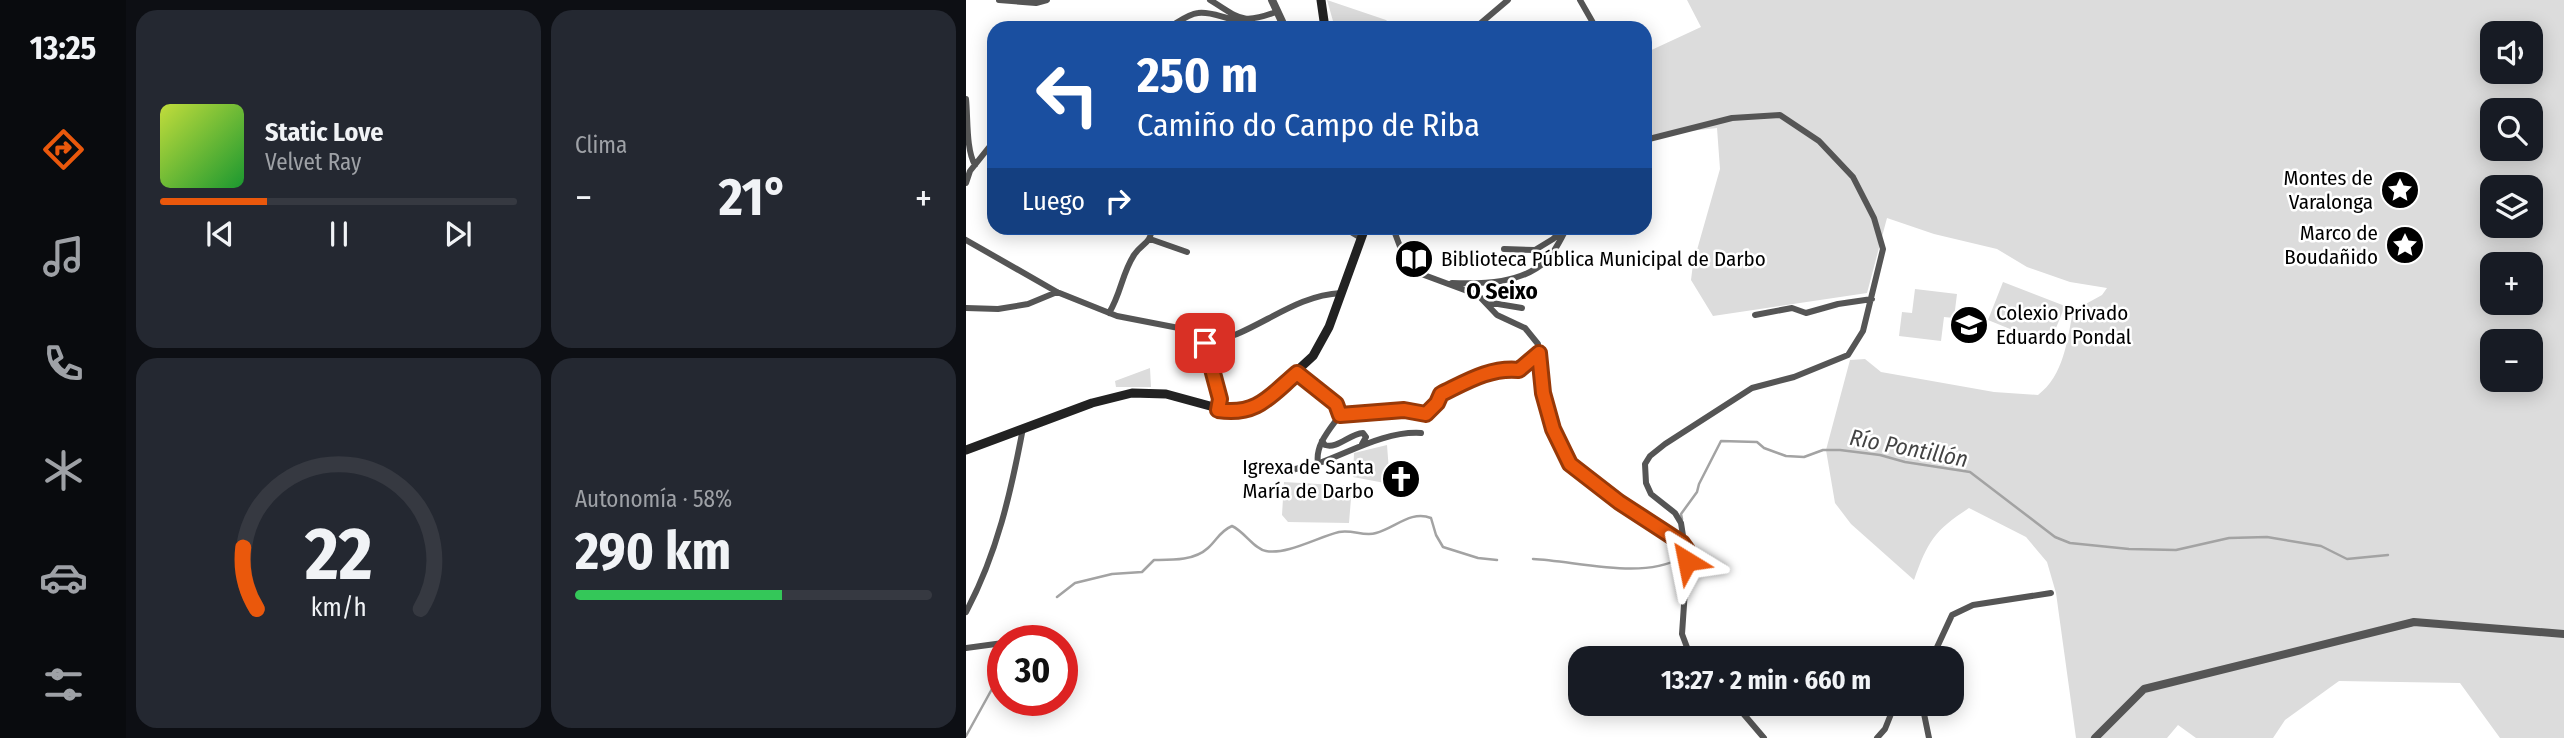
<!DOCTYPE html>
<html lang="es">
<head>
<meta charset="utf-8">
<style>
	:root { --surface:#171b24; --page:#242831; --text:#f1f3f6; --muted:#9ea1a6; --line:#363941; --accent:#ea580c }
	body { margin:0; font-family:"Fira Sans Condensed",sans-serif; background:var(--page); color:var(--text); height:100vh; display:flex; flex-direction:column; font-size:26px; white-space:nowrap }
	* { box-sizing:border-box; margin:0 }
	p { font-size:23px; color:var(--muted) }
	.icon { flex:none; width:38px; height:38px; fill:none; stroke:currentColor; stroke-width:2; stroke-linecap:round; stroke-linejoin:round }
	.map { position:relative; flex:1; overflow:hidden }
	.drawer { display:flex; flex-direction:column; gap:10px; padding:10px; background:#0d0f14; width:840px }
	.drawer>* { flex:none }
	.guide { position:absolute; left:21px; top:21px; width:665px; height:214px; border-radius:21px; box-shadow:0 4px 18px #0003; background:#1a4fa0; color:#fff; overflow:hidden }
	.controls { position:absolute; left:1514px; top:21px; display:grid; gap:14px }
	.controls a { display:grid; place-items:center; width:63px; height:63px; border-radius:14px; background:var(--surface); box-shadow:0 4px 18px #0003; font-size:35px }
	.speed { position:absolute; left:21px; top:625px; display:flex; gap:14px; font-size:35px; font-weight:700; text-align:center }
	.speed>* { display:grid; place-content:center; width:91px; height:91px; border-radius:50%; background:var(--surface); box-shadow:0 4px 18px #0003; line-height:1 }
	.speed .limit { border:10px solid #d22; background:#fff; color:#111 }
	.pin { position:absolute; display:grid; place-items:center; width:60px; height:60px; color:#fff; margin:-30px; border-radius:14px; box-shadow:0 4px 10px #0006 }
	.me { position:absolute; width:77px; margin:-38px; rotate:325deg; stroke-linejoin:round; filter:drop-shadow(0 0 5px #0008) }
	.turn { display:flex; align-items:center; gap:24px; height:147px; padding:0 35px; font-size:32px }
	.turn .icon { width:91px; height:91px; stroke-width:2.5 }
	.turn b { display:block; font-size:49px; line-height:60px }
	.then { display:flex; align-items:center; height:66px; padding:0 35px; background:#0003; gap:14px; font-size:26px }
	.big { font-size:52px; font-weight:700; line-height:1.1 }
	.drawer .widget { flex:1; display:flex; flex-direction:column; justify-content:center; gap:10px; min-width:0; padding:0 24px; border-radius:21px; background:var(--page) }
	.drawer .dial { align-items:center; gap:0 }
	.dial svg { height:182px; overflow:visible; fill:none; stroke:var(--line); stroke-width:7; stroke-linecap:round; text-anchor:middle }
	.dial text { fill:var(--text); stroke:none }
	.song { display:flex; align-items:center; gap:21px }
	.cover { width:84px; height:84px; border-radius:10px; background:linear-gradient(135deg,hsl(70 70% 55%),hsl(130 70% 35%)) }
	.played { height:7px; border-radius:4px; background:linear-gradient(90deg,var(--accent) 30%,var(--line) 30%) }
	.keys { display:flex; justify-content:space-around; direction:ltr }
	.heat { display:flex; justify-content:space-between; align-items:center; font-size:38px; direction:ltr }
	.charge { height:10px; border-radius:5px; background:linear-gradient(90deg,#34c759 58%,var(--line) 0) }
	.drawer .tiles { flex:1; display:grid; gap:10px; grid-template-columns:repeat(2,1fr) }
	.trip { position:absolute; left:602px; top:646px; width:396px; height:70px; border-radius:21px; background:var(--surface); box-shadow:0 4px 18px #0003; font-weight:700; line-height:70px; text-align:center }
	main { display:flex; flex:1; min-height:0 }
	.tabs { display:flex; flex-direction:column; width:126px; justify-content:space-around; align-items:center; background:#090b0e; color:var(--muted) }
	.tabs .icon { width:49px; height:49px }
	.tabs .on { color:var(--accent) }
	.tabs b { font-size:32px; color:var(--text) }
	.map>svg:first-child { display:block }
	.green { fill:#dcdcdc; fill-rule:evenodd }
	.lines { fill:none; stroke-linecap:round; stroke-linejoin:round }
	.stream { stroke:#a3a3a3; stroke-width:2.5 }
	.minor { stroke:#555; stroke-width:6 }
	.tertiary { stroke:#555; stroke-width:8 }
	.secondary { stroke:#222; stroke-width:9 }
	.route-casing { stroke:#983908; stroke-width:18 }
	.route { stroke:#ea580c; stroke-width:12 }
	.labels { text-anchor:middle; stroke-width:5; stroke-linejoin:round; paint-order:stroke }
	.poi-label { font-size:21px; fill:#000; stroke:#fff; text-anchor:end }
	.neighbourhood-label { font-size:23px; font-weight:bold; fill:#000; stroke:#fff }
	.water-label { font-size:23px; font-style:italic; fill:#444; stroke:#fff }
</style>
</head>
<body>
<main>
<nav class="tabs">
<b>13:25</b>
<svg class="icon on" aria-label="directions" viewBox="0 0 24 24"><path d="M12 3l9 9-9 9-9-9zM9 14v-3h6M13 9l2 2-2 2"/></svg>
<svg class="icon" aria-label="music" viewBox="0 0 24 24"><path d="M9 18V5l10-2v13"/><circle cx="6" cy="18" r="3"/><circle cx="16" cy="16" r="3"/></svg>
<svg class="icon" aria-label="phone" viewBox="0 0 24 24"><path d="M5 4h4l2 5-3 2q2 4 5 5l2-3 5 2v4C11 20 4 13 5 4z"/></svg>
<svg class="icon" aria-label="climate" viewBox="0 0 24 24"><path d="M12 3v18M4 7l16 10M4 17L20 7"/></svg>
<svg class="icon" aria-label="car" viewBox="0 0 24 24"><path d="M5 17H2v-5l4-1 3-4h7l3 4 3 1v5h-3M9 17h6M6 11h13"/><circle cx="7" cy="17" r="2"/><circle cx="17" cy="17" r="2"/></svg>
<svg class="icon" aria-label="filters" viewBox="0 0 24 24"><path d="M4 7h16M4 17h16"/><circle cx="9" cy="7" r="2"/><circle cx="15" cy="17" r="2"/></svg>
</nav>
<section class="drawer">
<div class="tiles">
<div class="widget">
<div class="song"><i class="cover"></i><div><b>Static Love</b><p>Velvet Ray</p></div></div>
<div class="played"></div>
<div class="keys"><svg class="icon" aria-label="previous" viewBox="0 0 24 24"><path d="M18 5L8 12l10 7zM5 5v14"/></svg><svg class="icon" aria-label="pause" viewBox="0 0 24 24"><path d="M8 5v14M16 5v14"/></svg><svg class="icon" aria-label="next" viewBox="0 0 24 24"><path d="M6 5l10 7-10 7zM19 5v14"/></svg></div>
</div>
<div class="widget"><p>Clima</p>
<div class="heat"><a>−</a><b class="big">21°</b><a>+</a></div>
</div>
<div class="widget dial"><svg viewBox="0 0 100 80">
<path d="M14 69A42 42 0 1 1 86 69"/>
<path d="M14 69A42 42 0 0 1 8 42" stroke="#ea580c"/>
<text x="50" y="56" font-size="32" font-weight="700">22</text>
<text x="50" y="72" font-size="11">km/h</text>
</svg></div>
<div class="widget"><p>Autonomía · 58%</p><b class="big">290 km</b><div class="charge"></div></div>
</div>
</section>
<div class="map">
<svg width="1598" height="738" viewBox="0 0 1598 738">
	<rect width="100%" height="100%" fill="#fff"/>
	<path class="green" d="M361,0L420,20L428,28H369Z
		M721,0H1598V738H1534L1494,683L1373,681L1319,720L1307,738H1230L1212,725L1201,738H1110L1090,593L1081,562L1060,537L1003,508C968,531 962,541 948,580L885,524L869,503L860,450L884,360L899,359L915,372L1028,392L1072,395C1098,375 1101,341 1107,311L1136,295L1141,288L1104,282L1061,267L1031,249L968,234L921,218L901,293L747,316L725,280L727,264L754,169L751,128L679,136V53L735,27ZM1526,33H1564V72H1526ZM1526,110H1564V149H1526ZM1526,187H1564V226H1526ZM1526,264H1564V303H1526ZM1526,341H1564V380H1526Z
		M1037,282L1099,306L1083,345L1022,320Z
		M949,289L991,294L988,318L978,317L975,341L933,336L936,312L946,313Z
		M184,368L185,387H150L149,381Z
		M421,445L424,484L387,477L388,453Z
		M318,482L386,486L383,523L322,522L316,515Z"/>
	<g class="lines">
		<path class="stream" d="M716,519L715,514L731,492L733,484L755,441L791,442L798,448L820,456L838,457L857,450H874L914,455L939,462L1004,472L1089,537L1104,543L1163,549L1210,550L1263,538L1301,537L1355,546L1381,559L1422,555
			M567,559C610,561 677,580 714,558L716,553
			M91,597L109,583L146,574L176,572L188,560C205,560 228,561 242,548C251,540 254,531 266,526C279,532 288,549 300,551C321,555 352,537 373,532C386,529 398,537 410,533C429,528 445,510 465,518L470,535L477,547L512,558L531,560
			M0,736L37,669"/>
		<path class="minor" d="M33,0L70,3L81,0
			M244,0C274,18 275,25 310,12
			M614,0L630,28
			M202,28C211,23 222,14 232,13C248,11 261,21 277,20
			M509,28L542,0
			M0,99C2,118 0,150 9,165
			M679,140L766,118L814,115L853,141L887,177L908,218L917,249L897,331L882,355L828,377L786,388L699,444L684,456L679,464L680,483L685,494L709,513L715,523L721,561L716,634L725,658
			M0,183L4,171L28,141
			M378,228L395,238
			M427,228L441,265L450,272L512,295L531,315L559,328L572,344L577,393L587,429L604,464L653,502L716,543
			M184,239L221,252
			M0,240L91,292L151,316L259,337
			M538,249L569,250L587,239L598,229
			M486,283C517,284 556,284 581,260C589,252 595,238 601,228
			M520,302L556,308
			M0,308L32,309L62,304L91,292
			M143,313C155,294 156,273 168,255C177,242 184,245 186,228
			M789,315L826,308L840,313L872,304L906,299
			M331,373L370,404L374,415
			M252,410L254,399L239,343C249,340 262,338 271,334C306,319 336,295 375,293
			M374,415L438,410L460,414L471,403L475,395C500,382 524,367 553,370L573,353
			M356,441L359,445C372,449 383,434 397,433L400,437L396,444
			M352,463C349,445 364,429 374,415
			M319,472C331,468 344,466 356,462C388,450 421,431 455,433
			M0,612C31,554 45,492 57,428
			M0,648L37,643
			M966,658L986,615L1007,605L1085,593
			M769,704L798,738
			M956,704L963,738
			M911,738L919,729L929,704"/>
		<path class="tertiary" d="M306,0L319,28
			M1129,738L1178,689L1448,622L1598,634"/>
		<path class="secondary" d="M355,0L359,28
			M0,450L126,403L166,393L200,394L266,412H276L295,404L347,356L363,327L399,228"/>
	</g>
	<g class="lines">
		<defs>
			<path id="route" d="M239,343L254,399L252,410C291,416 304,396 331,373L370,404L374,415L438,410L460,414L471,403L475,394C500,382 524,367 553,370L573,353L577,393L587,429L604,464L653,502L716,543L721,550V561"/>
		</defs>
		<use href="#route" class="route-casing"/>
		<use href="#route" class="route"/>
	</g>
	<defs>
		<symbol id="sight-disc" viewBox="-11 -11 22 22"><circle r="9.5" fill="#000" stroke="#fff"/><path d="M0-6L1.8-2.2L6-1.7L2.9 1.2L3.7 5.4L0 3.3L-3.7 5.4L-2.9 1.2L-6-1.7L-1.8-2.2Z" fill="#fff"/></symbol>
		<symbol id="library-disc" viewBox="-11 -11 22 22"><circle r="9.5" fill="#000" stroke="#fff"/><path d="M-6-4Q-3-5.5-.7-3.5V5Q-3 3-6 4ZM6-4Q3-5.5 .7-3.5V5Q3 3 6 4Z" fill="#fff"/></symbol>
		<symbol id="school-disc" viewBox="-11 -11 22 22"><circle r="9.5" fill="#000" stroke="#fff"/><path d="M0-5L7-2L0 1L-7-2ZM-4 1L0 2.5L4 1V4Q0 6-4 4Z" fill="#fff"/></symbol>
		<symbol id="church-disc" viewBox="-11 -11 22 22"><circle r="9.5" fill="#000" stroke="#fff"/><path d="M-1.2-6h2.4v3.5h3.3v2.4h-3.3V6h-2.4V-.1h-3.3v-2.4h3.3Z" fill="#fff"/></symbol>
	</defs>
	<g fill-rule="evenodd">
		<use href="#sight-disc" x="1412" y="168" width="44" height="44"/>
		<use href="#sight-disc" x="1417" y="223" width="44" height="44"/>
		<use href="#library-disc" x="426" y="237" width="44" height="44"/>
		<use href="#school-disc" x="981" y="303" width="44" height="44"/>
		<use href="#church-disc" x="413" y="457" width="44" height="44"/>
	</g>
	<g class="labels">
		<g class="poi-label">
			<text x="1407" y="185">Montes de<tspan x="1407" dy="24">Varalonga</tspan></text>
			<text x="1412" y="240">Marco de<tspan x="1412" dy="24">Boudañido</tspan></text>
			<text x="475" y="266" text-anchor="start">Biblioteca Pública Municipal de Darbo</text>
			<text x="1030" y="320" text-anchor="start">Colexio Privado<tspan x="1030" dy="24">Eduardo Pondal</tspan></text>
			<text x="408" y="474">Igrexa de Santa<tspan x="408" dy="24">María de Darbo</tspan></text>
		</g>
		<g class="neighbourhood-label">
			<text x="536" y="299">O Seixo</text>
		</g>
		<g class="water-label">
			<text transform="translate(943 448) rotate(11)" y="8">Río Pontillón</text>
		</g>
	</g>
</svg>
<div class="controls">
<a><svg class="icon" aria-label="sound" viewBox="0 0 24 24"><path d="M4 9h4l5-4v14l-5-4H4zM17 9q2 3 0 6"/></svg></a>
<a><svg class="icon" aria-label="search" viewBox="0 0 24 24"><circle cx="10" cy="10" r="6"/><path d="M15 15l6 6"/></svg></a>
<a><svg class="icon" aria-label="layers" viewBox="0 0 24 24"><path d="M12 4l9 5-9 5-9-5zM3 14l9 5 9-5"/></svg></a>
<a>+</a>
<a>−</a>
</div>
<div class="speed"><div class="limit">30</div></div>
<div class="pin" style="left:239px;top:343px;background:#d93025"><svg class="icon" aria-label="arrive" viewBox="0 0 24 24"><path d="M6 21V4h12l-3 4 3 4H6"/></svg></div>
<svg class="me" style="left:721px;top:561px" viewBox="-20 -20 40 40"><path d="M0-17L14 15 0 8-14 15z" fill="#ea580c" stroke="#fff" stroke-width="4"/></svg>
<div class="trip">13:27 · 2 min · 660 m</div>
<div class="guide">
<div class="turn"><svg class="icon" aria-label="left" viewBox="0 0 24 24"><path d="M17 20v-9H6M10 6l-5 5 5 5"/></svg><div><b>250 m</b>Camiño do Campo de Riba</div></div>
<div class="then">Luego<svg class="icon" aria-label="right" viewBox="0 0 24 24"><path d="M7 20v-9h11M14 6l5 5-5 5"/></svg></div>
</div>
</div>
</main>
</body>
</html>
